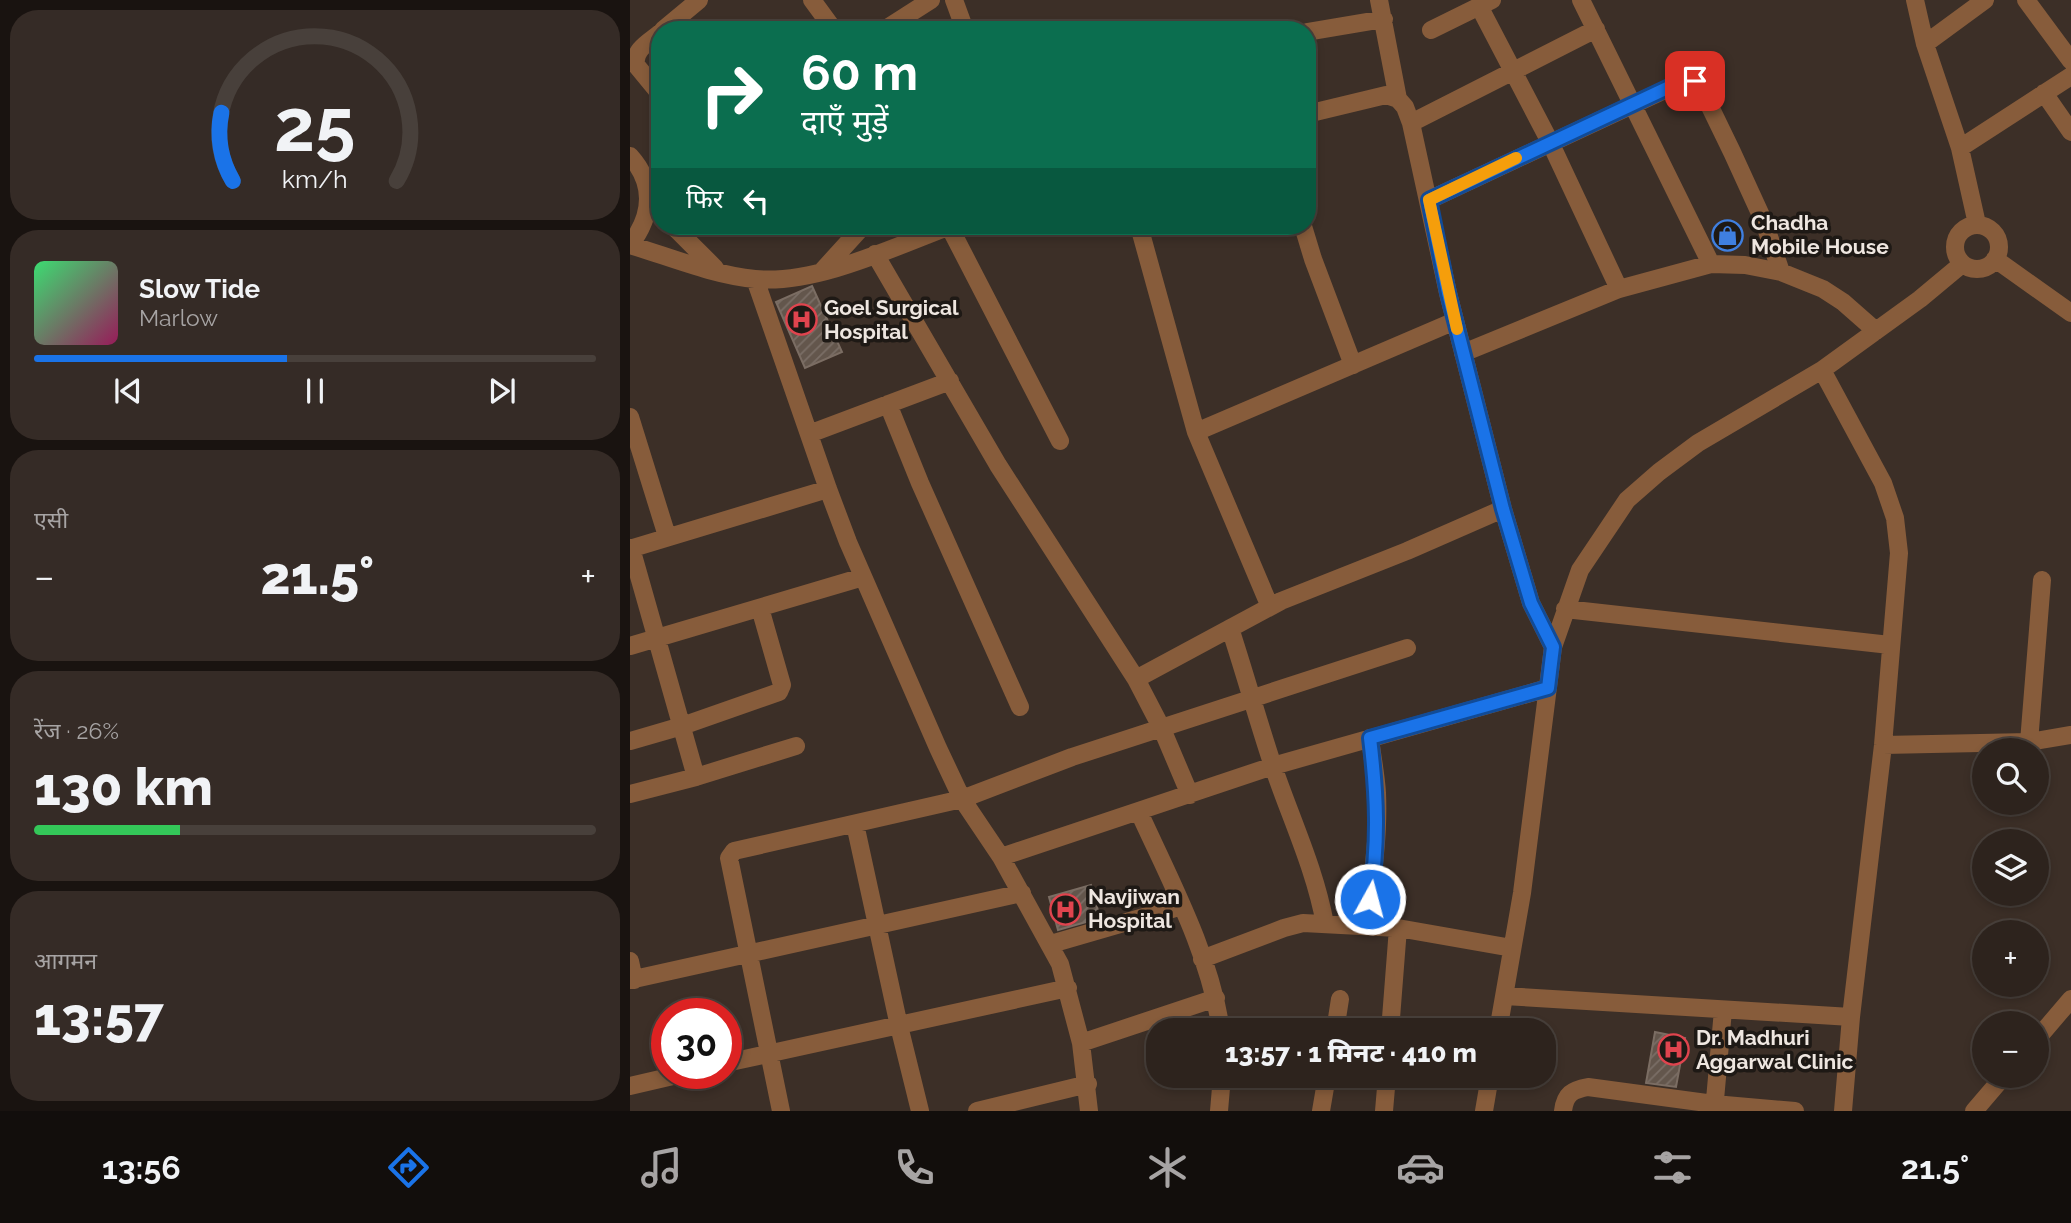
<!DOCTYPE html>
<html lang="hi">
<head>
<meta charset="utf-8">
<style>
	:root { --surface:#2d231d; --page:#352b26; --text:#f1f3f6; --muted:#a7a4a4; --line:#48403b; --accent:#1a73e8 }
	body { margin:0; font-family:Raleway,"Noto Sans Devanagari",sans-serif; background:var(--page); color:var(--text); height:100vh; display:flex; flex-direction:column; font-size:26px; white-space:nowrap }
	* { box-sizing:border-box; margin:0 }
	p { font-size:23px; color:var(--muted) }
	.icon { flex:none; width:38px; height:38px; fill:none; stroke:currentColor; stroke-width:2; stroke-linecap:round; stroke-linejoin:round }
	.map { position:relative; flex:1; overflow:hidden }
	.side { display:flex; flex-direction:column; gap:10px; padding:10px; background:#191310; width:630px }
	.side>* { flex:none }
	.guide { position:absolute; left:21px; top:21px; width:665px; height:214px; border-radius:28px; box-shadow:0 4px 10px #0003,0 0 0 2px var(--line); background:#0b6e4f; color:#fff; overflow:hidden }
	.controls { position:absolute; left:1342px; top:738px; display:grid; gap:14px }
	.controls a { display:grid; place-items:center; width:77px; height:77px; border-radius:50%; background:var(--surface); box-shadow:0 4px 10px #0003,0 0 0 2px var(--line); font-size:35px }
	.speed { position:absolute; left:21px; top:998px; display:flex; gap:14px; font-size:35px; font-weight:700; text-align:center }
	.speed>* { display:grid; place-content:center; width:91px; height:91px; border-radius:50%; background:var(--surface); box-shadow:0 4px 10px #0003,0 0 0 2px var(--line); line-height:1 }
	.speed .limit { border:10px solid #d22; background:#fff; color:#111 }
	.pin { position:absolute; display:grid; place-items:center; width:60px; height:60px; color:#fff; margin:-30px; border-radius:14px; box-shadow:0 4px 10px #0006 }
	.me { position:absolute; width:77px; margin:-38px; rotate:7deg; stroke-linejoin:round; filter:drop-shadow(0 0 5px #0008) }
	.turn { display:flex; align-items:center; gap:24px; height:147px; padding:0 35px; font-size:32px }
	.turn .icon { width:91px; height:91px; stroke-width:2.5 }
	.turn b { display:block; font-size:49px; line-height:60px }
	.then { display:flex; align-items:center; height:66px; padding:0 35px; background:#0003; gap:14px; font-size:26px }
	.big { font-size:52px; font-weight:800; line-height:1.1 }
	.side .card { flex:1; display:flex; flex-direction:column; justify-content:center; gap:10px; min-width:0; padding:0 24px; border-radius:28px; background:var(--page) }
	.side .dial { align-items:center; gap:0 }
	.dial svg { height:182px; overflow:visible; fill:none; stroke:var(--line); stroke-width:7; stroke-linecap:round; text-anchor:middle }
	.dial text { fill:var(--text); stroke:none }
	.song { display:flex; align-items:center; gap:21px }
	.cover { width:84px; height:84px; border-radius:10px; background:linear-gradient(135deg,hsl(140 70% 55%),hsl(330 70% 35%)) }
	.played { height:7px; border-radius:4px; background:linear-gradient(90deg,var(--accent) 45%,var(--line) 45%) }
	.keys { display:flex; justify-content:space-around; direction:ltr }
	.heat { display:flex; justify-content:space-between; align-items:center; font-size:38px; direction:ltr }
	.charge { height:10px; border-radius:5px; background:linear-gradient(90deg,#34c759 26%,var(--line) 0) }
	.trip { position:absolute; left:516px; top:1018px; width:410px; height:70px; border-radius:28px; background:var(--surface); box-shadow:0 4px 10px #0003,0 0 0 2px var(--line); font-weight:800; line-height:70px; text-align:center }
	.menu { display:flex; height:112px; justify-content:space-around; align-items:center; background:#120e0c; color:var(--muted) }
	.menu .icon { width:49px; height:49px }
	.menu .selected { color:var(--accent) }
	.menu b { font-size:32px; color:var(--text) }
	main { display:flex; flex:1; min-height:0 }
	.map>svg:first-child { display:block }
	.building { fill:url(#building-hatch); stroke:#7b6d63; stroke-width:2 }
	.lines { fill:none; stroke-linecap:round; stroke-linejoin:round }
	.minor { stroke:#875c3b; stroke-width:18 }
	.route-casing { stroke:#114b97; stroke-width:18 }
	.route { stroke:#1a73e8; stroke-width:12 }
	.slow { stroke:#f59e0b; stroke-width:12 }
	.labels { text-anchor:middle; stroke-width:7; stroke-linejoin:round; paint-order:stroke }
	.poi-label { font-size:21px; font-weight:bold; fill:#eee6e0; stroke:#1e1915; text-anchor:start }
</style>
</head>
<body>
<main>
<section class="side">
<div class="card dial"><svg viewBox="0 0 100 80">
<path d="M14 69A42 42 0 1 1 86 69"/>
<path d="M14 69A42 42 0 0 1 9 39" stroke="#1a73e8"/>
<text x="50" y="56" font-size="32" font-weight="700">25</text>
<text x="50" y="72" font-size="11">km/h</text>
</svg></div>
<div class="card">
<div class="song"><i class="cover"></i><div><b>Slow Tide</b><p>Marlow</p></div></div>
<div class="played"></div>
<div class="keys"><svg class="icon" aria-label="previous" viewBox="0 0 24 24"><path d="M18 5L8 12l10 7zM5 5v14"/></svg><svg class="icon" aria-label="pause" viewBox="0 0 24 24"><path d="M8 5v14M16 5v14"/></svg><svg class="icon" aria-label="next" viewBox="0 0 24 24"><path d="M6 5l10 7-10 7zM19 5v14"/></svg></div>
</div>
<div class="card"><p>एसी</p>
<div class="heat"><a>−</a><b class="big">21.5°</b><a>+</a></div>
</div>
<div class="card"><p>रेंज · 26%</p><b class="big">130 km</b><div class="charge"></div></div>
<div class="card"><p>आगमन</p><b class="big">13:57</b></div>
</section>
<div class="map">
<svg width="1441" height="1111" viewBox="0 0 1441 1111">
	<defs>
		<pattern id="building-hatch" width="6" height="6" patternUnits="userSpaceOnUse" patternTransform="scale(1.75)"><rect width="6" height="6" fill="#63564c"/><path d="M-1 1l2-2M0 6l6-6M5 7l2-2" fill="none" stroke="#7a6e66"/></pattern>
	</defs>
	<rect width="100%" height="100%" fill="#3c2f27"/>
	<path class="building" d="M182,286L212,352L175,368L146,302Z
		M461,885L470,918L428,930L419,897Z
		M1025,1032L1055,1038L1046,1087L1016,1083Z"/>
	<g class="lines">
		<path class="minor" d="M182,0L204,30
			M324,0L335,30
			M749,0L768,99
			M951,0L1081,264
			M1285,0L1295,44L1330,148L1347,224
			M1396,0L1441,61
			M849,6L920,142L989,289
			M33,30L69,0
			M254,30L301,0
			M801,30L862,0
			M677,32L754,19
			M30,33C19,42 3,50 6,65L30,94
			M1295,44L1355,0
			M1414,93L1441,132
			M677,114L756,95L768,99L775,107L781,123L818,293L873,509L901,603L923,647
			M781,123L966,29
			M1330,148L1441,76
			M0,156C26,185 22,216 0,245
			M799,200L1058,79L1070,86L1102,152L1134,222L1151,272
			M1325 247a22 22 0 1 1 44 0a22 22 0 1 1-44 0Z
			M43,226L85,268
			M319,226L430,441
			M509,226L566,432L640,607
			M673,226L683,259L723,365
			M0,245C40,257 83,275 125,279C185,285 264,247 320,226
			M245,254L368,465L506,679L532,729L560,795
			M1365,259L1441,313
			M193,270L233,226
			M125,279L198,489L218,542L308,748L332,799L371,857L430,964L451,1043L459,1111
			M833,353L989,289L1081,264L1115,265L1151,272L1193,289L1213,302L1246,331
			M1192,370L1253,483L1265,518L1269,553L1253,745L1221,1017L1213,1111
			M258,404L290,483L390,707
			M0,417L37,536
			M566,432L825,321
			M179,434L320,381
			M1,548L66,777
			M0,549L198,489
			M935,609L1260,645
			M600,628C615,674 628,721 643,766C661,819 685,869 695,924
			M0,646L233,577
			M506,679L651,601L777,551L873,509
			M0,741L52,726L149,692L152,685L130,608
			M1399,742L1412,580
			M1253,745L1399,742L1441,735
			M0,794L66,777L166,746
			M509,812C540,880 581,956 591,1031
			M225,824L269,1026L290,1111
			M371,857L643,766L918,688
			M736,925C742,881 749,837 747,793C746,775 742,756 740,738
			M421,944L552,906
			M572,959L654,928L673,923L768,928L882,948
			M0,961L4,980
			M0,980L392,893
			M874,996L1221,1017
			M705,1031L710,999
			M760,1031L768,928
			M868,1031L892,893L923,647L950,570L997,500L1029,472L1068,443L1192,370L1290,299L1332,264
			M1407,1039L1441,999
			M451,1043L586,998
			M96,1063L438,988
			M0,1086L56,1073
			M151,1111L99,858L104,851L332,799L442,757L777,648
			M347,1111L458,1084
			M589,1111L592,1076
			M691,1111L697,1076
			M754,1111L757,1076
			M854,1111L860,1076
			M933,1111C935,1094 942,1090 958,1087L1084,1104L1165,1111
			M1084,1111L1093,1010
			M1344,1111L1374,1076"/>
	</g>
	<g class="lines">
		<defs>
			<path id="route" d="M740,899C749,841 747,796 740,738L918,688L923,647L901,603L873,509L818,293L799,200L1050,82L1058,79L1065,81"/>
		</defs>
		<use href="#route" class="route-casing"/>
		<use href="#route" class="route"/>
		<path class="slow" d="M827,329L799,200L886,158"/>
	</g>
	<defs>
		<symbol id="shop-ring" viewBox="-11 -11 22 22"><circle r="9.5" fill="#1e1915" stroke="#3f7fe0" stroke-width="1.5"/><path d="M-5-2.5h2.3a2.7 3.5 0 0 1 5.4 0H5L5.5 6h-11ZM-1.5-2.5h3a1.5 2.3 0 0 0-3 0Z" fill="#3f7fe0"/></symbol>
		<symbol id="hospital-ring" viewBox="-11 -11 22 22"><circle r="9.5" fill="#1e1915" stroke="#e0444e" stroke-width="1.5"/><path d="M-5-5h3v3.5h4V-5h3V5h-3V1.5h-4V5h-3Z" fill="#e0444e"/></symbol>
	</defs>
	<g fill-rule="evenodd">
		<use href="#shop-ring" x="1080" y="218" width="35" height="35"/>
		<use href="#hospital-ring" x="154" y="302" width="35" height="35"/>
		<use href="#hospital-ring" x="418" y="892" width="35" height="35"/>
		<use href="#hospital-ring" x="1026" y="1032" width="35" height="35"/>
	</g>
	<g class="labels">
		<g class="poi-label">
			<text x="1121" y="230">Chadha<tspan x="1121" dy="24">Mobile House</tspan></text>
			<text x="194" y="315">Goel Surgical<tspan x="194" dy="24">Hospital</tspan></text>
			<text x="458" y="904">Navjiwan<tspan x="458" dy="24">Hospital</tspan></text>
			<text x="1066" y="1045">Dr. Madhuri<tspan x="1066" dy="24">Aggarwal Clinic</tspan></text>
		</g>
	</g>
</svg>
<div class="controls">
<a><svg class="icon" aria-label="search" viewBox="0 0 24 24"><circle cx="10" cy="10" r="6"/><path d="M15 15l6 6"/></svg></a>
<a><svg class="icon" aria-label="layers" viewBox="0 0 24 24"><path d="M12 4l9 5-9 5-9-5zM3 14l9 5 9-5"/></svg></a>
<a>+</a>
<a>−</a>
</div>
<div class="speed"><div class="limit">30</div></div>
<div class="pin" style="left:1065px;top:81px;background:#d93025"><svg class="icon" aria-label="arrive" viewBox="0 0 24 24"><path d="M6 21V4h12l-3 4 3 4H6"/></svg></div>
<svg class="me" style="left:740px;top:899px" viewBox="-20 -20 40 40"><circle r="17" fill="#1a73e8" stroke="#fff" stroke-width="3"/><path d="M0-11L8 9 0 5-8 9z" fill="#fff"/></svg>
<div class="trip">13:57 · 1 मिनट · 410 m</div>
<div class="guide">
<div class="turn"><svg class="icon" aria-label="right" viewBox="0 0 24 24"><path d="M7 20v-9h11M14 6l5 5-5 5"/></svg><div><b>60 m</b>दाएँ मुड़ें</div></div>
<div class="then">फिर<svg class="icon" aria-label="left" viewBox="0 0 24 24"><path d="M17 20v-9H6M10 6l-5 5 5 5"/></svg></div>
</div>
</div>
</main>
<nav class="menu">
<b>13:56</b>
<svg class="icon selected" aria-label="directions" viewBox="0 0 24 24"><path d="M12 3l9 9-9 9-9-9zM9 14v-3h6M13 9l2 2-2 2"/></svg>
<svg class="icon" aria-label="music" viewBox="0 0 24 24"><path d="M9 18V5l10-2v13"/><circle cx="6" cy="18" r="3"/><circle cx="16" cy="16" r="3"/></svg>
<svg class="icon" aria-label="phone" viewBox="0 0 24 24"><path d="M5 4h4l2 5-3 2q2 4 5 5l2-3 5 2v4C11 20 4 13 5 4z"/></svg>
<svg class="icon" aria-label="climate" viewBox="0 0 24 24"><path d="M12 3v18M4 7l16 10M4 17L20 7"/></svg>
<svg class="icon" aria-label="car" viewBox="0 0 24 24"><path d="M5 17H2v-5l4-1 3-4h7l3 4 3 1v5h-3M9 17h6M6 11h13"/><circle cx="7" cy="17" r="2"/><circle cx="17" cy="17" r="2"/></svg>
<svg class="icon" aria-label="filters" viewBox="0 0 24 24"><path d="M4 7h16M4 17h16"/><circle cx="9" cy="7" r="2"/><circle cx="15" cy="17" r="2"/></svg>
<b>21.5°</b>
</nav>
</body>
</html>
